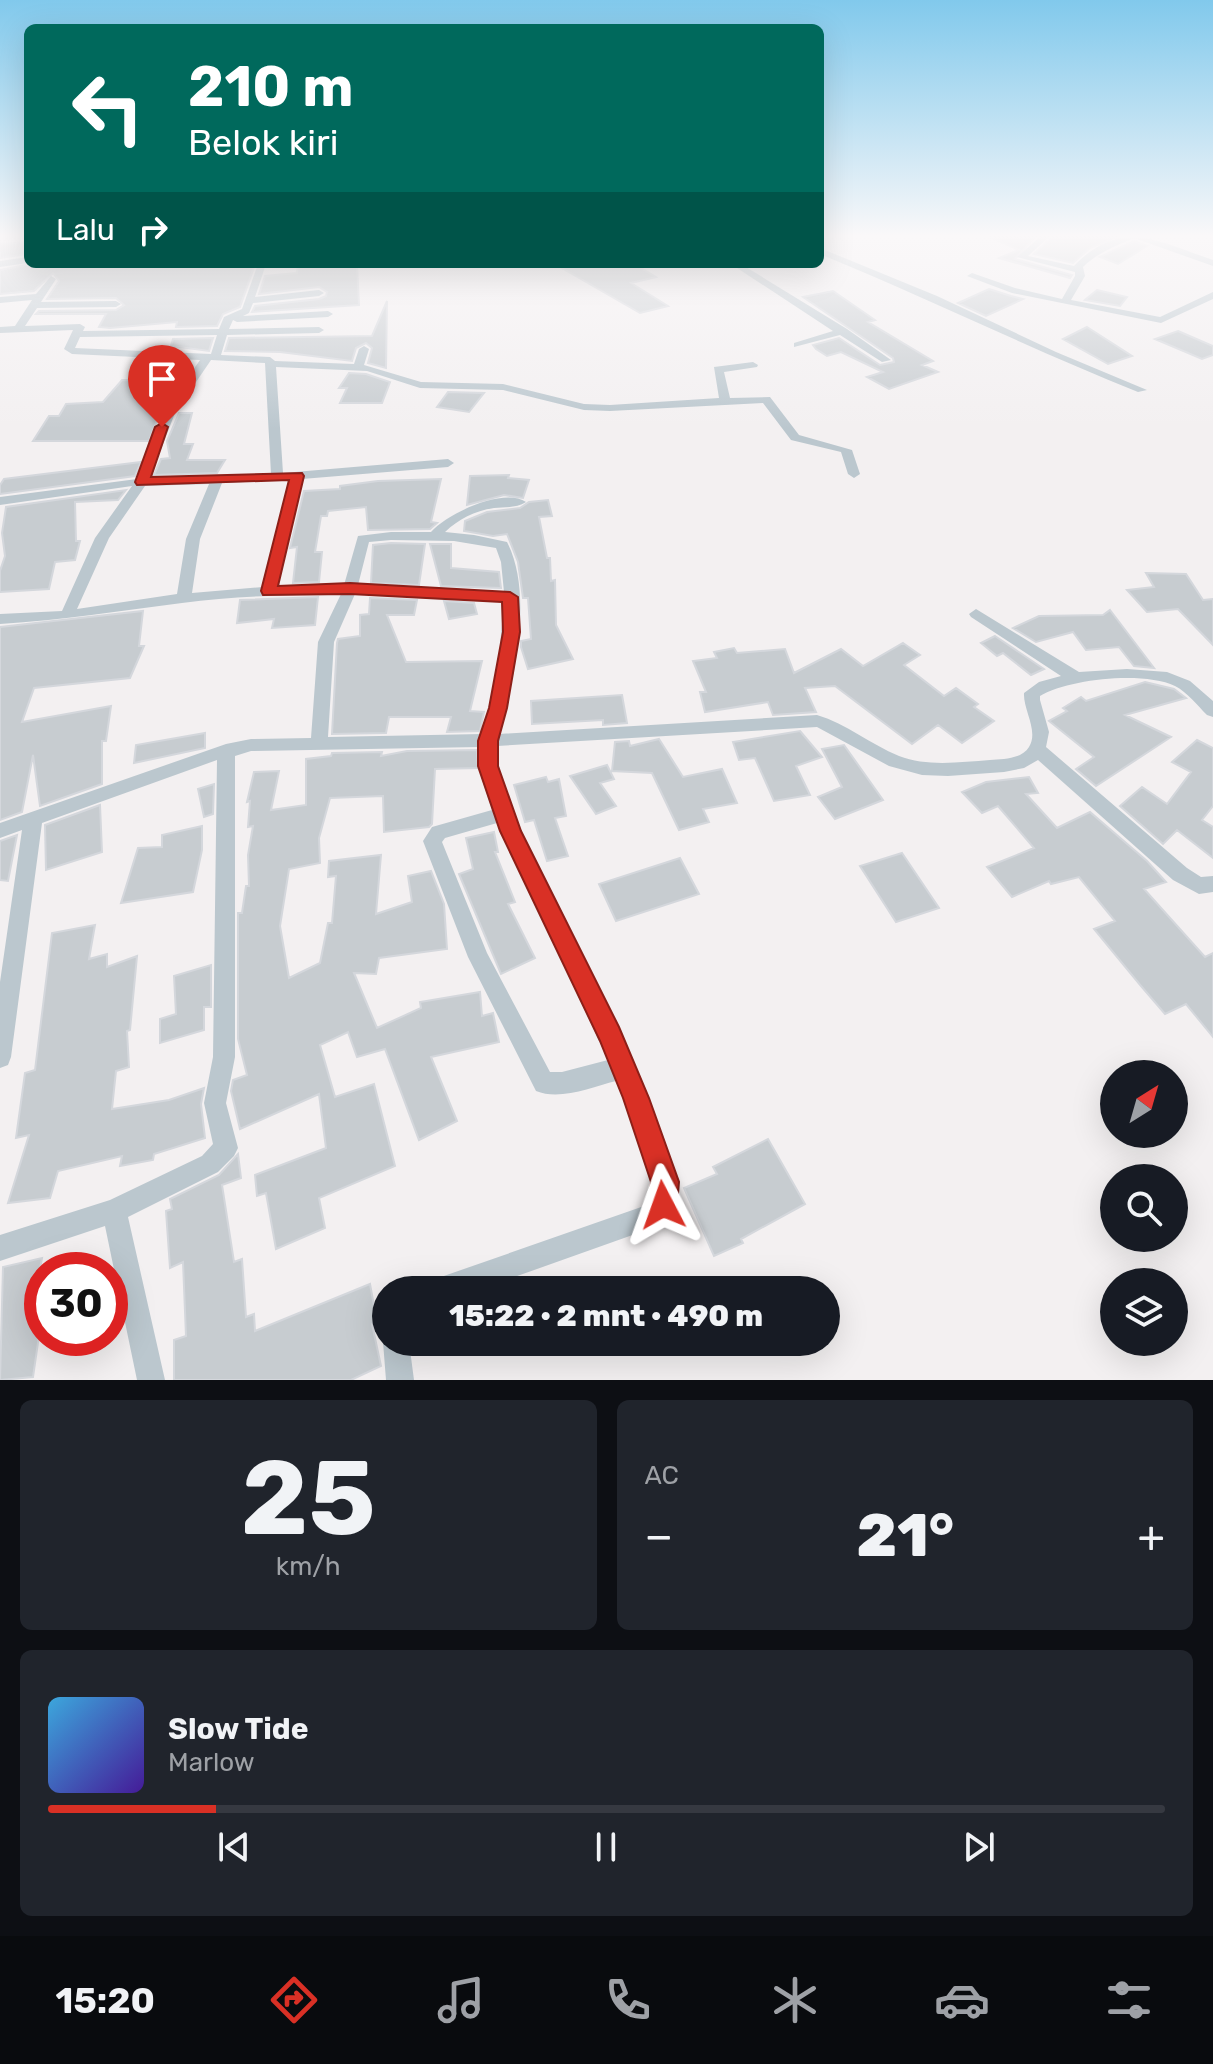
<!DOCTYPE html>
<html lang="id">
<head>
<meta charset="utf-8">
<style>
	:root { --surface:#171b24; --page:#20242c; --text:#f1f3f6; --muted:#9ea1a6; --line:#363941; --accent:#d93025 }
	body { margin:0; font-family:Rubik,sans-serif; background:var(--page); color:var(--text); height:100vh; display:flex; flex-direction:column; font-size:30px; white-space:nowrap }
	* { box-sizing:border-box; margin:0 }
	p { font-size:26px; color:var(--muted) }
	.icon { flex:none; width:44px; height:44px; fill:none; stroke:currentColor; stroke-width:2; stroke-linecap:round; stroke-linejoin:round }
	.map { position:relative; height:1380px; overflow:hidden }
	.side { display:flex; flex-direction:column; gap:20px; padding:20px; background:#0d0f14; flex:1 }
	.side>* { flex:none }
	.hud { position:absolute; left:24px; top:24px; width:800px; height:244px; border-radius:12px; box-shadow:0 8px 32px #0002; background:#00695c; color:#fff; overflow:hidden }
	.needle { width:52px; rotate:37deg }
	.fabs { position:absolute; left:1100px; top:1060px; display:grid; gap:16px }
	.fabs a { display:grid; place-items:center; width:88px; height:88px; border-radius:50%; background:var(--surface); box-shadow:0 8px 32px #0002; font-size:40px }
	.speed { position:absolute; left:24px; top:1252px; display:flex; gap:16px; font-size:40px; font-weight:700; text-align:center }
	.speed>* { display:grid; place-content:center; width:104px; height:104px; border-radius:50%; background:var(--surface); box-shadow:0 8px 32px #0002; line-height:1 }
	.speed .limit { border:12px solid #d22; background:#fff; color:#111 }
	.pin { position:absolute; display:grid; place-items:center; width:68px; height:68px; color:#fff; margin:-82px -34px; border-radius:50% 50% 50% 0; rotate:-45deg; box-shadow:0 0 8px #0007 }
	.pin .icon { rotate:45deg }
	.me { position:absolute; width:88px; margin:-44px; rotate:356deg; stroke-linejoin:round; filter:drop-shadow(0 0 6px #0008) }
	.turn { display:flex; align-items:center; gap:28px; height:168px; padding:0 32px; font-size:36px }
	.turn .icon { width:104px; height:104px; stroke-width:2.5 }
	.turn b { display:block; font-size:56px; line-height:68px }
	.then { display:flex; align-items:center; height:76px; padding:0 32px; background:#0003; gap:16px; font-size:30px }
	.big { font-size:60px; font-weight:800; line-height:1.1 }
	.side .widget { flex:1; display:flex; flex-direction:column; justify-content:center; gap:12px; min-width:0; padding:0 28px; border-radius:12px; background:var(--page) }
	.side .dial { align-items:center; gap:0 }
	.dial b { font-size:104px; line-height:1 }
	.song { display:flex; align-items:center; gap:24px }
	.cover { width:96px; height:96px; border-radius:12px; background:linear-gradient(135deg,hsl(200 70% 55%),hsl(260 70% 35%)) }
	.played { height:8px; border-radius:4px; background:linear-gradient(90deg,var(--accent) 15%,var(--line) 15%) }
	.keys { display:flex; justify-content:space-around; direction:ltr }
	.heat { display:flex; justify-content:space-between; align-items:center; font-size:44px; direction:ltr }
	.side .tiles { flex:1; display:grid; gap:20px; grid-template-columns:1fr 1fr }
	.widget:last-child { grid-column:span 2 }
	.trip { position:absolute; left:372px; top:1276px; width:468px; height:80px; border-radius:40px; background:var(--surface); box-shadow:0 8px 32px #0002; font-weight:800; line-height:80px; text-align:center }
	.tabs { display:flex; height:128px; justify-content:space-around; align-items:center; background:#090b0e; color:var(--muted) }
	.tabs .icon { width:56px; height:56px }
	.tabs .current { color:var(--accent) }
	.tabs b { font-size:36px; color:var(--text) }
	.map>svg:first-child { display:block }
	.building { fill:#c7ccd0; stroke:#d4d7dc; stroke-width:2 }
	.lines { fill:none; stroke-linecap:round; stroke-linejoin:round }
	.street { fill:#bbc7ce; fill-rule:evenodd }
	.route { fill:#d93025; stroke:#8d1f18; stroke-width:2 }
</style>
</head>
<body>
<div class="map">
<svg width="1213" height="1380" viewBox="0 0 1213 1380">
	<rect width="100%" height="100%" fill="#f3f0f1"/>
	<path class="building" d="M988,236H1036L1015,259L1072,275L1070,278L999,258L1019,250Z
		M1053,236H1119L1090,248L1073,263L1034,254Z
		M1134,241L1147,246L1118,264L1100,257Z
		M28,242V254L0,258V244Z
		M31,264H255L240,307L223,314L217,326L176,327L177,322L110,328L99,327L106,314H36L39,311L116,310L124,305L116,298L47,299L59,281L53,273L34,291L0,294V270Z
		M298,264H341L340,267L357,265L359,305L252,312L255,306L319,299L326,296L327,292L319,287L259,294L265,276L297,273Z
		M555,264H634L656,277L631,283L668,306L640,313Z
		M989,289L1011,296L1023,299L986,316L958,303Z
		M1097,290L1127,297L1120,306L1085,300Z
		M833,291L875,320L868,322L933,361L922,365L938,372L889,389L867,377L883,372L841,352L827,356L816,349L813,345L839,338L880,365L894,362L893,358L803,297Z
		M387,301L386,368L368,363L372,348L366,343L356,348L352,361L280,352L225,351L229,338L372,336Z
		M1087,327L1132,356L1108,364L1063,339Z
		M1178,331L1213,346V355L1202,359L1155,339Z
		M213,338L209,351L171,346L173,339Z
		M349,373L366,374L390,382L382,403H340L347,388H339Z
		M122,380L179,381L157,412H160L149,441H33L49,416H59L66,404L103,402Z
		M448,392L484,393L469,412L437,407Z
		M179,413H192L184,444H193L187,460H225L217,473L154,475L161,459L170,458L167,441Z
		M141,462L135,476L0,494V485L4,479Z
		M509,475L508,478L529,480L523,498L504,495L467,505L470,476Z
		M441,479L431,522L437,523L430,529L368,530L366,507L328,511L327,516H321L315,552H322L319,582L293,583L297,547L290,548L304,491L340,489V486L378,481Z
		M126,490L118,500L75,502L76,541H80L75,560L55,562L49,589L0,592V571L5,556L2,533L6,507Z
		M548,500L552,516L539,517L547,558H550L551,581L555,580L556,625L573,659L528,669L521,647V641L531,639L528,598H523L518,562L507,534L493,536L464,531L465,521L487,512L520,508L529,502Z
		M391,543L425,544L419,585L371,583L373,545Z
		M430,544H451V568L499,572L501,588L441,586Z
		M1146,573L1186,574L1203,600L1213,599V645L1178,609L1147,612L1127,590L1154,587Z
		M318,597L315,625L272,628L274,619L237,623L240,600Z
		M370,598L417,600L414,615H387L406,662L482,661L470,711L484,712L480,731L447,732L451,717H389L386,733L332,734L337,643L338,639L360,636V615L369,614Z
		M444,601L474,603L477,614L449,619Z
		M1110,610L1154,668L1134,666L1119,647L1086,650L1073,632L1036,642L1013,628L1039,616L1103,615Z
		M143,611L139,646H144L130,678L34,688L22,722L111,706L106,741H102V784L40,806L33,755L22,812L0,820V627Z
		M995,636L1044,669L1031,675L1003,653L997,656L981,643Z
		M903,643L920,655L904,665L944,696L956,688L978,704L974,707L994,721L962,743L938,725L912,744L835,686L805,688L816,712L773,715L768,702L705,712L700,692H706L693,661L717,658L714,652L734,648L737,653L785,649L794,673L841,649L863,666Z
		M1145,682L1174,689L1186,698L1125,715L1171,737L1096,786L1076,769L1094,757L1049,721L1067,711L1063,708L1081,697L1086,701Z
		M622,695L627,723L603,725V720L532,724L531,701Z
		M800,731L822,757L796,766L810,795L774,801L755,758L739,760L733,742Z
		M205,733V748L134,763L136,745Z
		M659,739L683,777L722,769L737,803L703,809L709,822L679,830L652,773L612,771L615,742L629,741L630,746Z
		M1197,740L1213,748V806L1202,820L1213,827V858L1177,830L1163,844L1120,806L1142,787L1167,804L1191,772L1172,762Z
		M844,745L883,800L835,819L818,797L842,787L822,749Z
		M477,750L478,768L435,769L432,824L429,827L384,832L383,796L330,798L319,838L320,863L289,869L280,926L289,978L320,963L328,923H332L336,876L328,877L329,861L381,855L376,914L412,902L408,876L431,871L444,904L447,949L379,958L376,974L354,973L377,1028L421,1008L420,1002L480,992L482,1016L493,1013L499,1042L431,1057L457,1121L419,1140L385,1049L357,1057L348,1032L320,1045L335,1097L374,1084L395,1166L319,1198L325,1228L276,1249L266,1193L257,1196L255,1175L326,1148L319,1094L240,1129L231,1091L233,1080L247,1075L238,1039V913H242L246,886H249L248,855L253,826L248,827L250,801L247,802L254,772L279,771L271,810L306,805V759L331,756L332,753L382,752L381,756L407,751Z
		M607,765L614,779L600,783L616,806L596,814L570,776Z
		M546,777L548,782L559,779L566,816L555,818L568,856L547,861L534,820L525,822L514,785Z
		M1029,777L1038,793L1026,794L1057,828L1090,812L1147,861L1166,882L1144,889L1205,957L1213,953V1037L1186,1004L1165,1014L1141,986L1094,929L1115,921L1079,877L1051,884L1049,881L1012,897L987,867L1034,848L998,806L982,813L962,792L986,782Z
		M214,784L213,814L204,817L198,789Z
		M100,805L102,852L46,870L45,825Z
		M202,826V850L193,892L121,903L138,848L162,847V835Z
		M494,832L498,852H495L515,902L508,904L535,958L501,974L459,874L473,869L466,838Z
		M17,835L8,881L0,880V841Z
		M902,853L939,908L896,922L860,866Z
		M680,858L699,894L616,921L599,884Z
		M95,925L89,959L107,954V967L137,956L130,1030L127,1031L129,1067L116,1071L112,1109L169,1100L204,1088L201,1104L205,1138L154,1154L153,1160L120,1166L122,1156L58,1171L50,1198L8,1203L29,1135L16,1138L25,1073L35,1070L52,933Z
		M211,965V1007H204V1030L160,1043V1019L176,1014L174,976Z
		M768,1139L805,1204L741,1239L743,1243L714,1256L684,1188L717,1174L713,1167Z
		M238,1154L241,1178L222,1185L234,1262L242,1259L246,1317L254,1314L255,1331L370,1284L377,1322L372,1324L381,1366L351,1380H174V1340L186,1336L183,1262L170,1268L166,1211L172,1209L170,1199L219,1175Z
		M42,1258L31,1318L42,1315L33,1377L0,1380L3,1267Z"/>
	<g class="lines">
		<path class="street" d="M1041,236H1050L1028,256L1074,266C1120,217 1160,242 1213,260V266L1134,238C1115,246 1097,253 1083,267L1085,276L1071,300L1160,317L1213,292V299L1161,323L1012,293L967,276L972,273L1015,288L1062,299L1075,276V272L1017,257Z
			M820,248L937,296L1056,352L1147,390L1138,392C1031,349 927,298 820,254Z
			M28,257V263L0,267V261Z
			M258,264H266L255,297L319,290L324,293L319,296L253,303L249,313L243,316L328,311L333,314L328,317L237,322L233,320L229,329L319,327L324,330L319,333L227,335L221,355L270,357L275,361L354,364L359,349L364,346L369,349L364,365L421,382L503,384L584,404L610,405L719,398L714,367L753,362L758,365L757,367L724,372L730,398L770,397L799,435L852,450L860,474L854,478L848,474L841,452L791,440L763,403L610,411L584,410L503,390L420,388L367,371L276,367L283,473L448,459L454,463L448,467L302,479L277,586L344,585L358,536L391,532H431C448,513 504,487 526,502C517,508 505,507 494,508C474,511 459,519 445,532L474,535L507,542C534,594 514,681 499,734L817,715C847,724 870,744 899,756C927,767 961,762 990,760C1003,759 1022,759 1029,747C1039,731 1023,710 1024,693L1039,682L1061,676L971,617L969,614L976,609L1079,672L1127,669L1167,672L1190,681L1213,701V717L1207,715C1197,705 1187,692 1175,686C1143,671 1069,679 1040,696V700L1049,732L1046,747L1187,868L1201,877L1213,876V892L1199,894L1173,880L1038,760L1024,768L1004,772L948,776L922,775L889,766L817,727L497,746L499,779L508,806L616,1028L675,1172L678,1187L677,1200L666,1221L655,1227L478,1290H428L432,1281L441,1277L647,1205L654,1194L651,1172L616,1081C592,1087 560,1101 536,1091L468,957L423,841L432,827L492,810L482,779L480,747L251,751L235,756V1057L226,1103L238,1148L234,1156L218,1172L128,1217L165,1380H137L105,1226L0,1261V1235L110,1200L202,1156L213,1144L204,1103L213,1057L217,760L42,823L11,1057L8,1065L0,1068V982L22,830L0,838V823L226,744L251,739L311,738L318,642L341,594C288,595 235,596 182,603C121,611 62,620 0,624V614L62,611L95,538L132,486L0,505V497L137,479L163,413L200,360L72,354L64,349L73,330L0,333V327L15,326L32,300L0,303V297L36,294L51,276L56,279L41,302L116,301L121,304L116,307L37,308L25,326L80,324L85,327L83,331L219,329L224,317L242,309ZM217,335L211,354L75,348L80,337ZM211,360L265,363L271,474L150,478L175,413ZM290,480L263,587L192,593L200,539L222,483ZM209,484L186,539L177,594L77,609L109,538L145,486ZM391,540L454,541L496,548L501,562L504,592L358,585L369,542ZM355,594L504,601L498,668L482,734L328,737L334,642ZM497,823L608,1060L562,1072H550L487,953L442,842L445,838Z
			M731,264H741L847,329L891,360L882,362L840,335L794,347V343L833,331Z
			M386,1334V1342H409L414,1380H386L383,1342Z"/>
	</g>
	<linearGradient id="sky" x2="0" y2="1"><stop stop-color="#81c9ec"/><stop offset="0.55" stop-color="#faf8f9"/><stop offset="1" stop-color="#faf8f9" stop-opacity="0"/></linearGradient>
	<rect width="1213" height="429" fill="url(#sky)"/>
	<path class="route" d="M162,423L168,427L151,477L302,473L304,476L278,586L350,583L510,592L518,597L520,632L507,708L498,741V766L521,831L619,1027L649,1098L679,1182L677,1205L673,1215L663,1219L653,1215L649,1205L651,1182L623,1098L600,1041L500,831L478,766V741L489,708L503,632L502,602L350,594L263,595L261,591L289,480L137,485L135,482L155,427Z"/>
</svg>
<div class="fabs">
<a><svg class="needle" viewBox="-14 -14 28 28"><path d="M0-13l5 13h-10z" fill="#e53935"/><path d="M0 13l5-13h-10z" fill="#9ea1a6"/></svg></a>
<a><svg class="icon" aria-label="search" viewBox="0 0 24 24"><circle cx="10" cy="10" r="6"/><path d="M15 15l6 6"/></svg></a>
<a><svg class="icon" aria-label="layers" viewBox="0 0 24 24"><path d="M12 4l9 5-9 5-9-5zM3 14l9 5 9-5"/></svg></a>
</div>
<div class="speed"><div class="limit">30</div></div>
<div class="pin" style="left:162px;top:427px;background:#d93025"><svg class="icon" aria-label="arrive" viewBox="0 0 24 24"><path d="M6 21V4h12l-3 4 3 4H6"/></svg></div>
<svg class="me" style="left:663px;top:1205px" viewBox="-20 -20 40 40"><path d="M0-17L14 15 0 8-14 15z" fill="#d93025" stroke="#fff" stroke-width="4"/></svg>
<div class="trip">15:22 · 2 mnt · 490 m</div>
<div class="hud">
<div class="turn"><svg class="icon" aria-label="left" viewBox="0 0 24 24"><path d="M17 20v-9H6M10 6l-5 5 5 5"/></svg><div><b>210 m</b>Belok kiri</div></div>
<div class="then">Lalu<svg class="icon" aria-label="right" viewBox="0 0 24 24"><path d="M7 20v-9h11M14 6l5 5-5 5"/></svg></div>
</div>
</div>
<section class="side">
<div class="tiles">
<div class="widget dial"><b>25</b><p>km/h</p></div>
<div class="widget"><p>AC</p>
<div class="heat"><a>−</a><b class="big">21°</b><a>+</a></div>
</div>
<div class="widget">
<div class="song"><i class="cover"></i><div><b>Slow Tide</b><p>Marlow</p></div></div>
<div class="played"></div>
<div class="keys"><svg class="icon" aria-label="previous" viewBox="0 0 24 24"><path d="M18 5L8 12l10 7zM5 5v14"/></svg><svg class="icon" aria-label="pause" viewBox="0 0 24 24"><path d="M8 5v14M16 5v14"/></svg><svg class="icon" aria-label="next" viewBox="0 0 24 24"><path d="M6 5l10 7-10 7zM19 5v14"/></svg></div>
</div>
</div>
</section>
<nav class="tabs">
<b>15:20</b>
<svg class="icon current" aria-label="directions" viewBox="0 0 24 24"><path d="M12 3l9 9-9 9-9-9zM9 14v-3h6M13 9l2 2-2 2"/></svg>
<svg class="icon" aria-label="music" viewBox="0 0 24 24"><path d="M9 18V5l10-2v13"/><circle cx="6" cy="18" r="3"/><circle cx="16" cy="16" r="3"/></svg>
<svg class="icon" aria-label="phone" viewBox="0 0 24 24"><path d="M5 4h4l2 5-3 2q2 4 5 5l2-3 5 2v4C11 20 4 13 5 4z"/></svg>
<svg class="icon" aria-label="climate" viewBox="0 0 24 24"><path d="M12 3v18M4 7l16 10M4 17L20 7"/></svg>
<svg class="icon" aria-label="car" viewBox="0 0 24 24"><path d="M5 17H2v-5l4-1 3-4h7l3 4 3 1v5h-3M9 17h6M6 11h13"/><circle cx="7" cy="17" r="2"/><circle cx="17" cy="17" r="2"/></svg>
<svg class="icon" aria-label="filters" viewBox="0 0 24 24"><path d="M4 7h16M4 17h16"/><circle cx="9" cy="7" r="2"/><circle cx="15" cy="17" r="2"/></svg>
</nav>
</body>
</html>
